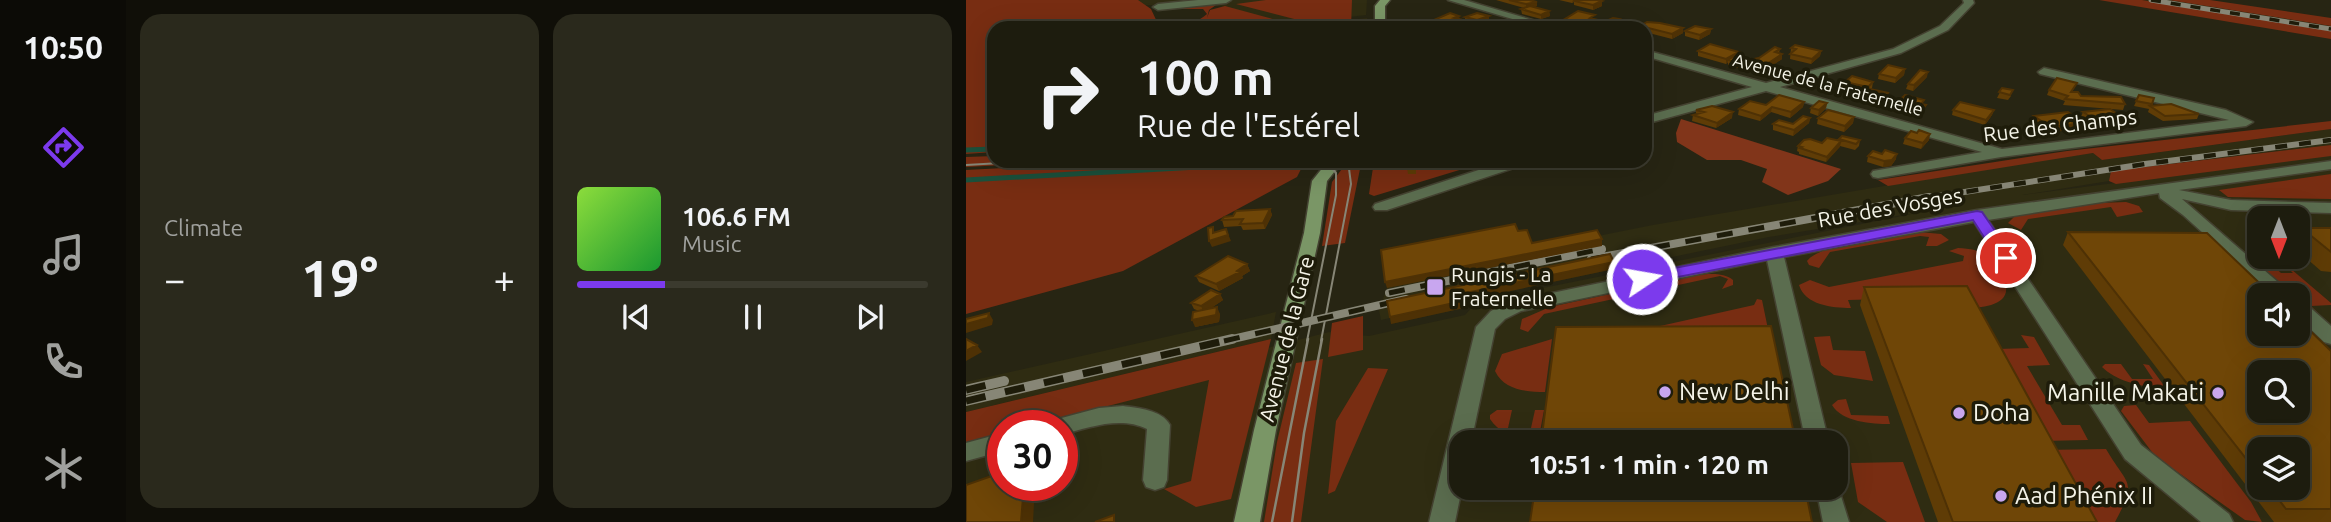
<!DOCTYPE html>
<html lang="en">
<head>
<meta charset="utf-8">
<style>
	:root { --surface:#1d1c0e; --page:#2a291c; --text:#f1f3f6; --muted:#a0a19e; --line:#3b3a2e; --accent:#7c3aed }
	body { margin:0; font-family:Ubuntu,sans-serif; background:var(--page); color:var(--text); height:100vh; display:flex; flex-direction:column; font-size:26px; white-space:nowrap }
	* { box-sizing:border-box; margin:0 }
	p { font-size:23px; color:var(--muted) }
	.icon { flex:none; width:38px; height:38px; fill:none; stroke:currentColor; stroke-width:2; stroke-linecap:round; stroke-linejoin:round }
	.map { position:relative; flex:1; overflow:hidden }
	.panel { display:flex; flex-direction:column; gap:14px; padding:14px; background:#100f08; width:840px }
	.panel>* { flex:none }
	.top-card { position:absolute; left:21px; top:21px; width:665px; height:147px; border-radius:21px; box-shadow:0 7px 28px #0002,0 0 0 2px var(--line); background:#1d1c0e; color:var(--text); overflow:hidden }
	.needle { width:46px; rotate:180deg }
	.buttons { position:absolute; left:1281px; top:206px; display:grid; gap:14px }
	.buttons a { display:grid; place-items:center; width:63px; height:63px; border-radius:14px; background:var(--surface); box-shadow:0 7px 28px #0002,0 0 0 2px var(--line); font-size:35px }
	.speed { position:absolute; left:21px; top:410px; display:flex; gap:14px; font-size:35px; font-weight:700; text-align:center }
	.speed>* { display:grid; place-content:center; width:91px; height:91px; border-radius:50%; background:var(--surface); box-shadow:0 7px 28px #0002,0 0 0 2px var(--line); line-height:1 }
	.speed .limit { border:10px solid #d22; background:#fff; color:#111 }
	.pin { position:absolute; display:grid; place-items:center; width:60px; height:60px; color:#fff; margin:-30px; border:4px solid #fff; border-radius:50%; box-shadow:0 2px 7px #0007 }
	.me { position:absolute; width:77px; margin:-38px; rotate:78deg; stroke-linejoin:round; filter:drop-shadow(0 0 5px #0008) }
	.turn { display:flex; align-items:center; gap:24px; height:147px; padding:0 35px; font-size:32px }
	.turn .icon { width:91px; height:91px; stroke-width:2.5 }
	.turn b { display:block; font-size:49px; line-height:60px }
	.big { font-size:52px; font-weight:600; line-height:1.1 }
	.panel .card { flex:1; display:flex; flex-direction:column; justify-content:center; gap:10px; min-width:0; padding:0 24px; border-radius:21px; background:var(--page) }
	.song { display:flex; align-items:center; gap:21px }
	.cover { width:84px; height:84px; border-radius:10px; background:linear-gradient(135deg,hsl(90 70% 55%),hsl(130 70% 35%)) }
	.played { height:7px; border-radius:4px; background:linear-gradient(90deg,var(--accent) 25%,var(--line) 25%) }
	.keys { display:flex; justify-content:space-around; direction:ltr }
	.heat { display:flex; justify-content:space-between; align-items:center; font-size:38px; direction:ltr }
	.panel .tiles { flex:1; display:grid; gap:14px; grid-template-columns:repeat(2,1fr) }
	.trip { position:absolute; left:483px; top:430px; width:399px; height:70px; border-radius:21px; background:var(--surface); box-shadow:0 7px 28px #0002,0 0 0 2px var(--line); font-weight:600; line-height:70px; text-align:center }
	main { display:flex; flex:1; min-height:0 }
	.menu { display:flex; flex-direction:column; width:126px; justify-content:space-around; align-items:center; background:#0c0b06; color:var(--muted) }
	.menu .icon { width:49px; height:49px }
	.menu .on { color:var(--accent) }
	.menu b { font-size:32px; color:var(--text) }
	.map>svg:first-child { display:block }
	.built { fill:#2f2c12; fill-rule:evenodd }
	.green { fill:#782d12 }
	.forest { fill:#81351a }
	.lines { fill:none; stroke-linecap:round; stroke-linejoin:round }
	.stream { stroke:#1b513c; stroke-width:5 }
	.street-casing { stroke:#444231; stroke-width:3 }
	.secondary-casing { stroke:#444231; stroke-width:3 }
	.street { fill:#5b6d4f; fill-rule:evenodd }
	.secondary { fill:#7a9666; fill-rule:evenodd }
	.tram-far1 { stroke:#878676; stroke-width:2 }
	.tram { stroke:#878676; stroke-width:2.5 }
	.rail-far3-casing { stroke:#878676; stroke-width:5 }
	.rail-far2-casing { stroke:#878676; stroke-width:6 }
	.rail-far1-casing { stroke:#878676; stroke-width:8 }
	.rail-casing { stroke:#878676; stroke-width:10 }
	.rail-far3 { stroke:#1e1c0a; stroke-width:3.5; stroke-dasharray:10; stroke-linecap:butt }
	.rail-far2 { stroke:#1e1c0a; stroke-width:4.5; stroke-dasharray:12; stroke-linecap:butt }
	.rail-far1 { stroke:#1e1c0a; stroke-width:5; stroke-dasharray:16; stroke-linecap:butt }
	.rail { stroke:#1e1c0a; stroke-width:7; stroke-dasharray:20; stroke-linecap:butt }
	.wall { fill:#5f3c06; fill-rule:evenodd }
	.shaded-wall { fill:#4e3105 }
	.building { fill:#6f4607; stroke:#4e3105; stroke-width:2; fill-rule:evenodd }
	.route { fill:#7c3aed; stroke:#51269a; stroke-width:2 }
	.poi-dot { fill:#c8a6ef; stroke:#1e1c0a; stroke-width:2.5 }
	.labels { text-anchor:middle; stroke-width:7; stroke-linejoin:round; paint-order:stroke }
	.far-street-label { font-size:18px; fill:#f5f4e8; stroke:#1e1c0a }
	.street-label { font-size:21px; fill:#f5f4e8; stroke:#1e1c0a }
	.poi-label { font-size:21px; fill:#f5f4e8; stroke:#1e1c0a; text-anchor:start }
	.near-poi-label { font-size:24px; fill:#f5f4e8; stroke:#1e1c0a; text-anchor:start }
</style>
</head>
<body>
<main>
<nav class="menu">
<b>10:50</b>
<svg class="icon on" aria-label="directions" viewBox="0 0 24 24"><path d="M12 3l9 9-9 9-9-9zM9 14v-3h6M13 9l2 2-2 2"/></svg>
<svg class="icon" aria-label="music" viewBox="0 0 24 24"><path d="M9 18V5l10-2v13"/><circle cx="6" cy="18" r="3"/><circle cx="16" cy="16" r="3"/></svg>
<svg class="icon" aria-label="phone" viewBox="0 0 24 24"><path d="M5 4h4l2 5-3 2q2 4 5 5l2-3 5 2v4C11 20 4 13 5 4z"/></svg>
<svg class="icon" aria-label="climate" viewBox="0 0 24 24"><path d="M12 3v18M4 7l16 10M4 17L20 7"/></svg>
</nav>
<section class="panel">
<div class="tiles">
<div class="card"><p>Climate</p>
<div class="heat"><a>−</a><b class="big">19°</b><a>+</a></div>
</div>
<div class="card">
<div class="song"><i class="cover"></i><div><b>106.6 FM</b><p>Music</p></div></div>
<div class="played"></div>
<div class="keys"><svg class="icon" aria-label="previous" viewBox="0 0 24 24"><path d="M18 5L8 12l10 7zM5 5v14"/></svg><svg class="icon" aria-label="pause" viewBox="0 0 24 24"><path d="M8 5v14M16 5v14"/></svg><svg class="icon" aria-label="next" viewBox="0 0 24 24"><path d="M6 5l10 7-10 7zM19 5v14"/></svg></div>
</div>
</div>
</section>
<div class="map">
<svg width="1365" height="522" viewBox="0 0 1365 522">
	<rect width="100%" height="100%" fill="#272513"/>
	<path class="built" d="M143,0H401L400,15L383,17L384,20L401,18L400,28H338L254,6L163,5Z
		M1176,0H1203L1365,26V31Z
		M1365,129V145L1145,171L1143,181L1056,195L1365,155V522H0V426L363,332L403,336L499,315L512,301L961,211L803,237L648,269L497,301L498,308L425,324L424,318L415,320L413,310L421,288L567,249L687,225L1054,163L1127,153L1136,160ZM1293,219H1332V257H1293ZM1293,296H1332V334H1293ZM1293,373H1332V411H1293ZM37,425H96V485H37ZM495,443H870V488H495ZM1293,450H1332V488H1293Z
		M310,312L305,339L0,412V382Z"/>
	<path class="green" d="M0,0H172L185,9L192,24C208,28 229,25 241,14L237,9H206L250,5L243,10L241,18L244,10L259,6L340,28H28V152L0,154Z
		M300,0H386L385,28H363L270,4Z
		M1133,0H1176L1365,31V39Z
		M1203,0H1244L1365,18V26Z
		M1365,121V129L1136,160L1127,153L922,186L912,180L1101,151Z
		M1365,145V156L1150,184L1143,181L1145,171Z
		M28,156V161H115L0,167V157Z
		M166,161H271L270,163L339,161L331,177L157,271L0,314V170Z
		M382,161H395V164L379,243L356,246L366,182Z
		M408,161H523L408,196L403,194Z
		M1365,174V199L1262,197L1253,190Z
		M1160,202L1173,206L1177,212L1151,217L1145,207L1062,219L1055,230L1042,223L1050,215L1056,214L1133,203Z
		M953,232L975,234L983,240L971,246H960L963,237L954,236L864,252L853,268L843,265L841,261C854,243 929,236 953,232Z
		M992,248C1012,249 1025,253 1034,273H1020L1022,279L1038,280C1049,305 1016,308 1000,308L992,297L882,300L885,308C866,308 839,305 833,285L844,280L863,287L997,261L998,256L983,251Z
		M1311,257L1365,303V305L1345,306L1358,319L1346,316L1332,302V296H1325L1294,266L1299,259L1315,273H1327Z
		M732,275C743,274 757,272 767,280V285L756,289L762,279L754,276L578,314L562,332L554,329L556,319L584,307Z
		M791,299L796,300L803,334L654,335L788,305Z
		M397,316V350L362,357L366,323Z
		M1055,335L1068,337L1084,365L1061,366L1096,425H1114L1122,440L1077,441L1032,349L1063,348Z
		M864,336L867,350L899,351L907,381L868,375L855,365L848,337Z
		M305,339L265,499L230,507L198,489L225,481L243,380L68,425H37V433L0,443V412Z
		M586,339L579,392C560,392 538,390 529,371L536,354Z
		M357,359L335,522H298L311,442L330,363Z
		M1139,364H1155L1166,379H1187L1177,364L1183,365L1199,387C1179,389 1150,381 1136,367Z
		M402,368L422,369L369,491L362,494L370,421Z
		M880,399L885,415L922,416L924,424C906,424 876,422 866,405L872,400Z
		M1170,405L1183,423L1224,421L1285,502L1296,522L1279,520L1189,456L1155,411L1158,406Z
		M531,410H546L542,428H565L569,410H578L573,437C554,437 535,436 524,419V415Z
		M1140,449C1162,487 1172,479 1149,522H1113L1076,450Z
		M937,462L959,522H921L892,502L885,463Z"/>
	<path class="forest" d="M715,119L875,169L862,181L822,195L796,182L801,169L775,160H741L711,142L710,133Z"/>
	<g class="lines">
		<path class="stream" d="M0,150L28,149
			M0,180L267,165"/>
		<defs>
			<path id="street" d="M232,0H265L260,3L192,10L187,7L192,4Z
				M482,0H498L594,28H577Z
				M997,0H1007L1008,3L982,30L935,53L814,87L1036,149L1263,120L1074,74L1072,72L1078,68L1260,110L1287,122L1280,126L1035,157L912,178L907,177L905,174L907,171L1016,152L800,91L679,124V116L786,87L679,56V50L800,83L927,49L974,26L998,3Z
				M540,161H562L560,164L421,210H409L407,207L409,204Z
				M1365,161V169L1213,190L1265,200L1365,203V213L1265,210L1216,199L1328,296H1307L1217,215L1194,198L1193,193L1022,220L1175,445L1263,514L1267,522H1235L1159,459L1008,222L818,257L863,443H840L801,260L555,311L539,319L529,329L505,443H495L496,488L489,522H463L510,327L525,311L542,302L808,247L1011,210Z
				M1332,301L1339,303L1365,326V344L1358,342L1332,317Z
				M157,406C173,408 196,410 204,425L201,480L198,487L189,490L180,487L177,480L181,429C155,416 123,427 96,435V425H85L88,420L133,408Z
				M37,433V451L0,461V443Z
				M870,480L883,522H857L850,488H870Z"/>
			<path id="secondary" d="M414,0H424L419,6V28H409V6Z
				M362,161H377L361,181L354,233L310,430L294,522H268L288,430L338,233L346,181Z"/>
		</defs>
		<use href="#street" class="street-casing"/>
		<use href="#secondary" class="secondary-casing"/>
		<use href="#street" class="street"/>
		<use href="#secondary" class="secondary"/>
		<path class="tram-far1" d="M0,165L67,161
			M341,341L370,195V173L360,161
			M355,341L385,184L382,161"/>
		<path class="tram" d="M306,522L342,339
			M326,522L338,433L356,339"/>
		<defs>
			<path id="rail-far3" d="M1185,0L1365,29"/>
			<path id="rail-far2" d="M953,199L1179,164L1365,140"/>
			<path id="rail-far1" d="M625,259L963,197
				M423,293L636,249
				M258,341L440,299"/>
			<path id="rail" d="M0,390L38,381
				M0,401L266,339"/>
		</defs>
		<use href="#rail-far3" class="rail-far3-casing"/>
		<use href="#rail-far2" class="rail-far2-casing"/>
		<use href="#rail-far1" class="rail-far1-casing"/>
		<use href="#rail" class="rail-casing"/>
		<use href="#rail-far3" class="rail-far3"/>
		<use href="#rail-far2" class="rail-far2"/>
		<use href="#rail-far1" class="rail-far1"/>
		<use href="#rail" class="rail"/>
	</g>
	<path class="wall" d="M530,0H563L571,6L568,7L583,11L584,16L575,19L556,14L555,9L558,8Z
		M593,0H631L636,1V6L627,10L608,5V2L606,3Z
		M493,16L494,24L483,28L471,24L470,19Z
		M523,16V20L511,25L499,22V17Z
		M599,19H629L632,20V24L625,28H615L600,24Z
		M674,26L717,28V33L706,39L679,32V28H674Z
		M745,29L744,34L733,40L719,36V31Z
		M825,48L855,51L854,56L845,64L824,59Z
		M814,49L813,53L816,54V59L804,67V72L798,76L784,71L786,65H784L779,70L762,65V62L760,64L732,56V51L773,52L772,57H771L783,61Z
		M939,69L938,75L929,83L912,79L913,74Z
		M961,77L947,91L940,89L942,84Z
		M879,82H907L906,88L905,89L922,93L921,98L928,105L924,109L896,101L897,96L900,92L878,87Z
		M1111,83L1106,92L1115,96L1159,104L1157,110L1097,105L1099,101L1081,95L1083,90Z
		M1036,88L1045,96L1042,100L1031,98Z
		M1173,95L1188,98L1185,106L1233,114L1231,119L1197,121L1182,112L1183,109L1168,106Z
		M838,102L837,107L824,118L805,112L794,121L772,115L773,109L800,105Z
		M861,103L860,108L852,116L844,113L845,108Z
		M929,104L957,105L958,111L953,117L928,110Z
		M730,110L766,118L750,128L726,121L727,115L730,114Z
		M987,110H1028L1026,115L1019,125L986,115Z
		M1117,112L1159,119L1156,124L1129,127L1115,117Z
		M1068,116L1118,123L1116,128L1082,133L1066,122Z
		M888,117L887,123L878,132L851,124L852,118Z
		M844,118L843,123L827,136L807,130V124H827Z
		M951,133L963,140L955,149L937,144L939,138Z
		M873,139L894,140L893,146L889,150L874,146L860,162L833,154V152L831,151L832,146L872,141Z
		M902,156L930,159L925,166L917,167L901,162Z
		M450,166V174H442L441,168Z
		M304,209L306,215L299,229L277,230L275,226L258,227L256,220L267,216Z
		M1339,228H1365V272L1355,271L1332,251V239Z
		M1102,232L1365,351V522H1308L1097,245ZM1293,450L1332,488H1293Z
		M281,264L284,271L276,276L277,278L253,291L233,282L230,276Z
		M898,287L1131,522H972L894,305Z
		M254,294L257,300L245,308L254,314L253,322L229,327L233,311L228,309L225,303Z"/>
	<path class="shaded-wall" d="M636,1V6L627,10V5Z
		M571,2V6L560,9V4Z
		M583,11L584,16L575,19V15Z
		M493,16L494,24L483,28V23L488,18Z
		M523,16V20L511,25V20Z
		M653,19V24L645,28L643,24Z
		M632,20V24L625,28H621V25Z
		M717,28V33L706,39V34Z
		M745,29L744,34L733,40L734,35Z
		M855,51L854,56L845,64L846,59Z
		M773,52L772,57L765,61L762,60V62L760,64V59Z
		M816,54V59L801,69V64Z
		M785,61L784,66L779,70V65Z
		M805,67L804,72L798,76V71Z
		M939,69L938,75L929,83L930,78Z
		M962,72L961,77L947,91L948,85Z
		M838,102L837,107L824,118L825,112Z
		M861,103L860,108L852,116L853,110Z
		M960,105L958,111L953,117L954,112Z
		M806,107L805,112L794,121L795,116Z
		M1028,110L1026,115L1019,125L1020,120Z
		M767,112L766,118L750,128L751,123Z
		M888,117L887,123L878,132L879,126Z
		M844,118L843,123L827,136L828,130Z
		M1118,123L1116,128L1082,133L1084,127Z
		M964,134L963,140L955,149L957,143Z
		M875,141L874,147L860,162L861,157Z
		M931,154L930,159L925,166L917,167L918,161Z
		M304,209L306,215L299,229L297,223Z
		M247,227L249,234L260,229L265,241L246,247L243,241L247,233Z
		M636,239V246L421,288L419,282Z
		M648,262V269L497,301L495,294Z
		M281,264L284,271L276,276L277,278L253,291L250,284Z
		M254,294L257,300L238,313L235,306Z
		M497,301L498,308L425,324L424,317Z
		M251,307L254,314L253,322L229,327L226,320Z
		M23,313L27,320L26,325L0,333V324Z
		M11,345L16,352L0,361V351Z
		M58,485H69L67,522H55Z"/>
	<path class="building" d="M543,0H563L571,2L560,4Z
		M609,0H631L636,1L627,5L608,1Z
		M564,6L583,11L575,15L555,9Z
		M612,11L629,15L624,18L632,20L621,25L599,19Z
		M484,13L493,16L488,18L493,19L483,23L470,19Z
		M511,13L523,16L511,20L499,17Z
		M647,18L653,19L643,24L651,26L658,23L669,25L663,28H643L632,24L633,21L638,22Z
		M681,22L694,23L717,28L706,34L674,26Z
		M729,26L745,29L734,35L719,31Z
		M744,44L773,52L760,59L732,51Z
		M829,45L855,51L846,59L824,54L830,49L825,48Z
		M809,47L814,49L809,52L816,54L801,64L783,60L793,58Z
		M768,56L785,61L779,65L762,60Z
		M790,63L805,67L798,71L785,66Z
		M922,65L939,69L930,78L913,74Z
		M954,70L962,72L948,85L942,84Z
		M886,76L907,82L902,87L879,82Z
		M1091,78L1111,83L1105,92H1112L1115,96L1155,97L1159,104L1099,99L1102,96L1083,90Z
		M1036,88L1047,90L1044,95L1033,92Z
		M904,89L922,93L919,97L929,100L925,104L897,96Z
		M813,95L838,102L825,112L806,107L795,116L773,109L784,101L800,105Z
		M939,95L958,100L955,104L960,105L954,112L929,104Z
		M1173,95L1188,98L1186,104L1170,101Z
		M853,101L861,103L853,110L845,108Z
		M994,102L1028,110L1020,120L987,110Z
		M1205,104L1233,114L1199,116L1184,106Z
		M746,106L767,112L751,123L727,115L738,112L730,110Z
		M1144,109L1159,119L1132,121L1117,112Z
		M862,110L888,117L879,126L852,118Z
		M1102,112L1118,123L1084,127L1068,116Z
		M837,116L844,118L828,130L807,124L813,120L827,124Z
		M953,130L964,134L957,143L939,138L945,131L951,133Z
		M876,136L894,140L890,144L873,139Z
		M861,138L875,141L861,157L834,148L836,147L832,146L838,140L844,139L856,143Z
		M919,150L931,154L926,160L918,161L902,156L907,151L916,154Z
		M442,161H449L448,168H441Z
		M304,209L297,223L274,224L277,219L256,220L258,217L267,216L270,211Z
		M549,224L552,231L561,230L566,243L631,230L636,239L419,282L415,250Z
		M247,227V233L260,229L262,235L243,241L242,228Z
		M1339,228H1365V252L1338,230H1342Z
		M1102,232L1241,233L1307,296H1293V334H1332V319L1365,351V509H1320L1304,488H1332V450H1293V475ZM1293,373H1332V411H1293Z
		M644,254L648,262L495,294L497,301L424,317L421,301Z
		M262,256L281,264L271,271L274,272L250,284L230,276Z
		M1001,286L1131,522H987L898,287Z
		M245,290L254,294L235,306L225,303Z
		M251,307L250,315L226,320L227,312Z
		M23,313L22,318L0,324V319Z
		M805,326L830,443H575L590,327Z
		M0,339L11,345L0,351Z
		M37,472V485H58L55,522H0V485Z
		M569,488H839L846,522H564Z
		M148,515V522H129Z"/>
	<path class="route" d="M1011,211L1016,212L1048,258L1045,262H1034L1007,220L676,284L668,279L676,274Z"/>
	<g class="poi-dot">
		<rect x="460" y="278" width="18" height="18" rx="3.5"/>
		<circle cx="699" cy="392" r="7"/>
		<circle cx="1252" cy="393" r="7"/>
		<circle cx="993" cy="413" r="7"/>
		<circle cx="1035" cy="496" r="7"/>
	</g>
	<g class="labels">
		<g class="far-street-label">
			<text transform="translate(862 85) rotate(15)" y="6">Avenue de la Fraternelle</text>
		</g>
		<g class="street-label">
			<text transform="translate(1094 126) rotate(-7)" y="7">Rue des Champs</text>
			<text transform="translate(924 208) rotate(-10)" y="7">Rue des Vosges</text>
			<text transform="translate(321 339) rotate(-76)" y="7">Avenue de la Gare</text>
		</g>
		<g class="poi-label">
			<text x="485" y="282">Rungis - La<tspan x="485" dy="24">Fraternelle</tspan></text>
		</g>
		<g class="near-poi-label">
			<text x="713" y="400">New Delhi</text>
			<text x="1238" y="401" text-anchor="end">Manille Makati</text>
			<text x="1007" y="421">Doha</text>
			<text x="1049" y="504">Aad Phénix II</text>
		</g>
	</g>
</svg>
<div class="buttons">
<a><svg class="needle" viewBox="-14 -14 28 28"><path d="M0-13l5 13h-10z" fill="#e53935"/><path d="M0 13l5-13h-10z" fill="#a0a19e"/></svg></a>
<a><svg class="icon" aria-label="sound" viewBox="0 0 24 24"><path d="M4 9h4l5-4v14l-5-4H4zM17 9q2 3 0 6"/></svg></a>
<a><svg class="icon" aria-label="search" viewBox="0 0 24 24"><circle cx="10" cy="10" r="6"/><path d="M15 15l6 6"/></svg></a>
<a><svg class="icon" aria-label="layers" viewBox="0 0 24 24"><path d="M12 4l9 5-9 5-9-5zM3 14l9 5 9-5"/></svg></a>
</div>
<div class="speed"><div class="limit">30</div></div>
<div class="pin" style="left:1040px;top:258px;background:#d93025"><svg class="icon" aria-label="arrive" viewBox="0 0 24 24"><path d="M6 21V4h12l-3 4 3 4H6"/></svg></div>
<svg class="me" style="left:676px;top:279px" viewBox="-20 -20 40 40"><circle r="17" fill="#7c3aed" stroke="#fff" stroke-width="3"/><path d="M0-11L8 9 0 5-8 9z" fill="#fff"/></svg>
<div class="trip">10:51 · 1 min · 120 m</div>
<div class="top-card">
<div class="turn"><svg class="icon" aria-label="right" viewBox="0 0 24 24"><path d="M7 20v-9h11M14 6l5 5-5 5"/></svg><div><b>100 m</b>Rue de l'Estérel</div></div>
</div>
</div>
</main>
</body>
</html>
